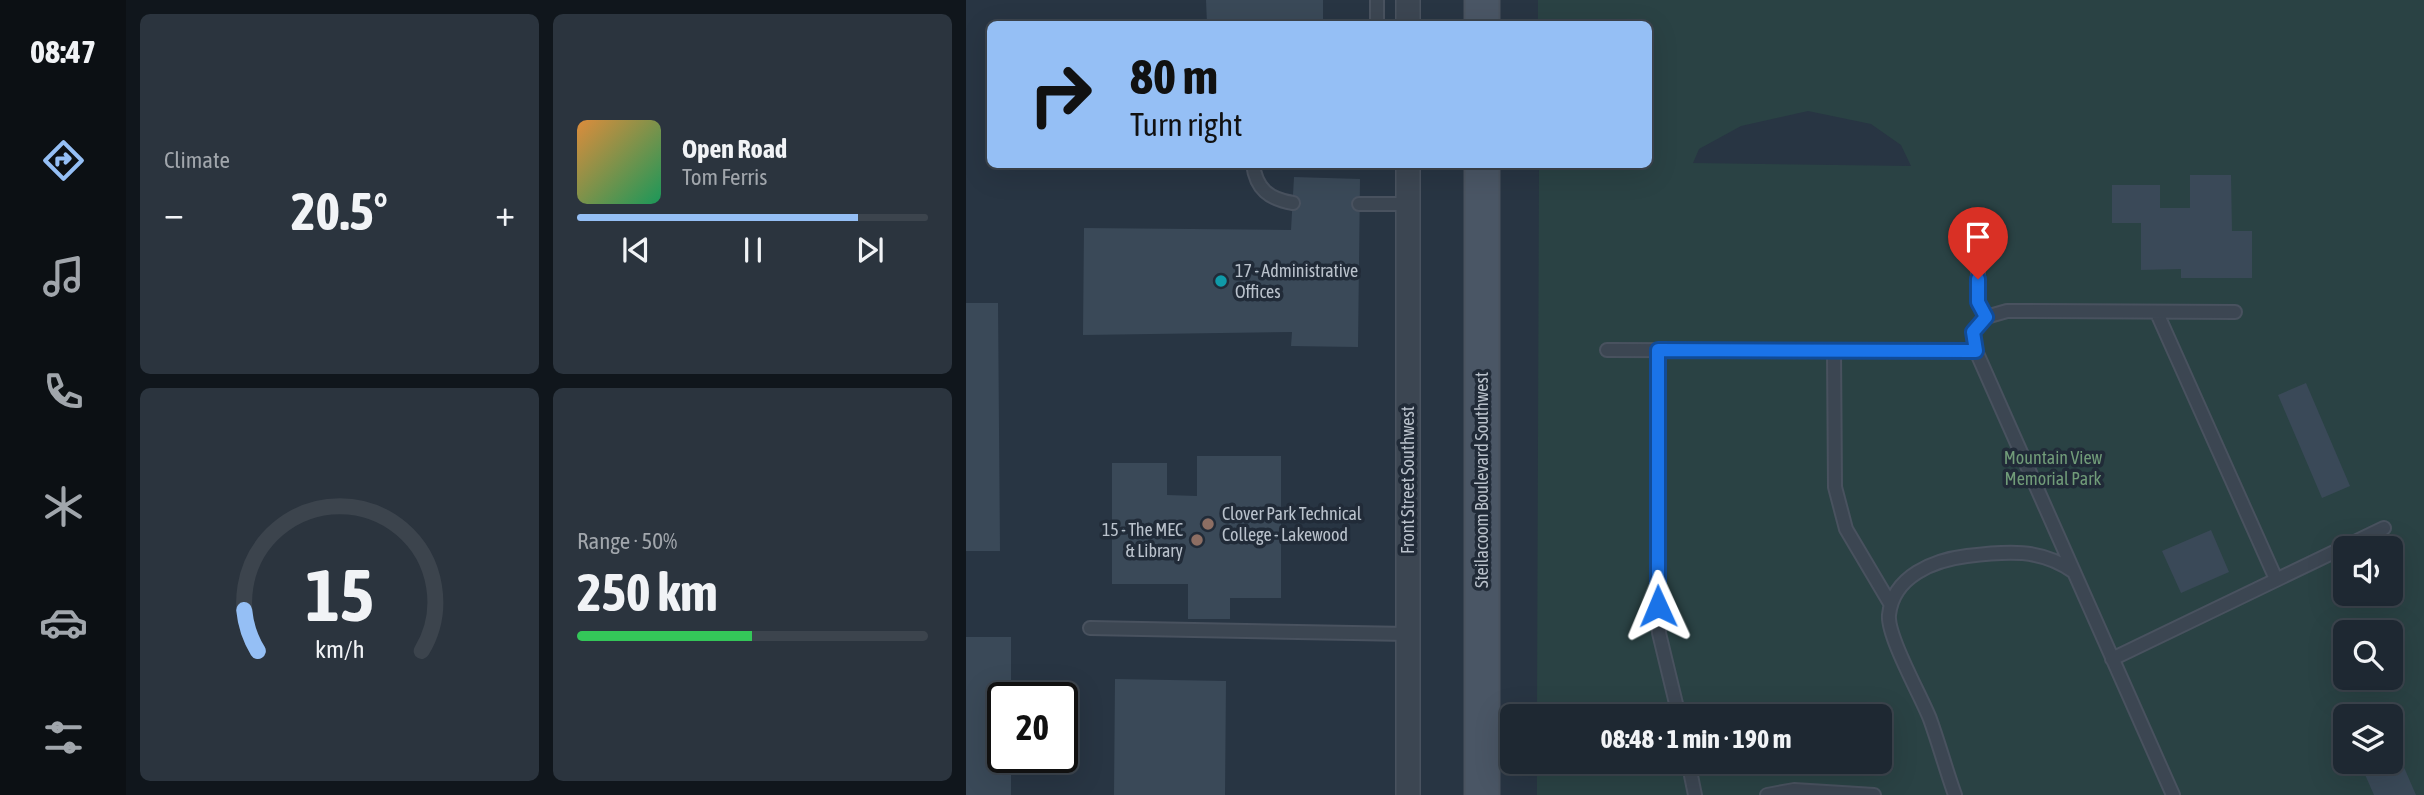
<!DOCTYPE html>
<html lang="en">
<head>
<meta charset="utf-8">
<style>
	:root { --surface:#1e2832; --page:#2b343e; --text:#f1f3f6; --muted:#a1a6ac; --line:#3c444d; --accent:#95bff5 }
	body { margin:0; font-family:"Asap Condensed",sans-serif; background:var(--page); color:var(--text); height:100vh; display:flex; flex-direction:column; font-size:26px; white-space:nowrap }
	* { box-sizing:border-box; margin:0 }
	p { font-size:23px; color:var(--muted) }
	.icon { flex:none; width:38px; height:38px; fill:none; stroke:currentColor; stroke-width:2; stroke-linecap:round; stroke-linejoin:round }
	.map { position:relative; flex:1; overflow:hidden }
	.details { display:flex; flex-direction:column; gap:14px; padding:14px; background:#10161c; width:840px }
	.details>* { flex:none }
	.hud { position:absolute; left:21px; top:21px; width:665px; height:147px; border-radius:10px; box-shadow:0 7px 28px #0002,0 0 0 2px var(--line); background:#95bff5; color:#111; overflow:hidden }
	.fabs { position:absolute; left:1367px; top:536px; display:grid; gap:14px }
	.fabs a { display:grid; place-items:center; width:70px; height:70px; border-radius:10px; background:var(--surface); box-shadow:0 7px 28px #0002,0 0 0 2px var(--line); font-size:35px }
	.speed { position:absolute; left:21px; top:682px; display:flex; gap:14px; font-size:35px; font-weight:700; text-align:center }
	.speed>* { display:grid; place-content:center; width:91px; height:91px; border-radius:50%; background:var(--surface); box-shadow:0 7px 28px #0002,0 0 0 2px var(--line); line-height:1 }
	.speed .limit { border:4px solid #111; border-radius:10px; background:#fff; color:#111 }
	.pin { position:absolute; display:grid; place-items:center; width:60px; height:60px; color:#fff; margin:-72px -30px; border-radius:50% 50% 50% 0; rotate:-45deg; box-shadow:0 0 7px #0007 }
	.pin .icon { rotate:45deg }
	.me { position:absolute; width:77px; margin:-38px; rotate:359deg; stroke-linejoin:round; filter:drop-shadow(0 0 5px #0008) }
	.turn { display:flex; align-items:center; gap:24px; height:147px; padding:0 28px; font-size:32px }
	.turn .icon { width:91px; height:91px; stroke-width:2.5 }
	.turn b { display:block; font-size:49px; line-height:60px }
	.big { font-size:52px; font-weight:700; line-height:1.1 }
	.details .card { flex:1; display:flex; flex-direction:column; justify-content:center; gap:10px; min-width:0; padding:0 24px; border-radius:10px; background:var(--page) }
	.details .dial { align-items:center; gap:0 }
	.dial svg { height:182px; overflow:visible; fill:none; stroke:var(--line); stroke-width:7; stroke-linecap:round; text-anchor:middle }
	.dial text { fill:var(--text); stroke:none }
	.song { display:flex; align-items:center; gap:21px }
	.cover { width:84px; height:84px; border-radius:10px; background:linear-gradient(135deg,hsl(30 70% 55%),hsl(150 70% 35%)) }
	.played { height:7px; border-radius:4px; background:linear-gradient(90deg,var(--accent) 80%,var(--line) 80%) }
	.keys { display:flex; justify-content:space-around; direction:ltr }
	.heat { display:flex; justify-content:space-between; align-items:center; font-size:38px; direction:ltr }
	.charge { height:10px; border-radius:5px; background:linear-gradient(90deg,#34c759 50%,var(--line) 0) }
	.details .tiles { flex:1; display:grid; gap:14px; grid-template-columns:repeat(2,1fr) }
	.trip { position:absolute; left:534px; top:704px; width:392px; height:70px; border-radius:10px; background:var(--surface); box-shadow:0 7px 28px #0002,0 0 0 2px var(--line); font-weight:700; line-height:70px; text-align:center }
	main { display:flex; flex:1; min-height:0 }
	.tab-bar { display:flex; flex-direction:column; width:126px; justify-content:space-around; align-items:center; background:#0c1014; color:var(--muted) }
	.tab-bar .icon { width:49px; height:49px }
	.tab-bar .on { color:var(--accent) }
	.tab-bar b { font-size:32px; color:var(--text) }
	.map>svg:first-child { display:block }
	.green { fill:#2a4244; fill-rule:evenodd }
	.building { fill:#3a4958 }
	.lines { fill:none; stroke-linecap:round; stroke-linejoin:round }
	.service-casing { stroke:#49525f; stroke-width:16 }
	.minor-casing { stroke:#49525f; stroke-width:26 }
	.secondary-casing { stroke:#49525f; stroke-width:37 }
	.service { stroke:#3c4652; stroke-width:12 }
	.minor { stroke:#3c4652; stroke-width:23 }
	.secondary { stroke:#4a5665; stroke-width:33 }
	.route-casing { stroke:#114b97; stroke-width:18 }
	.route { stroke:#1a73e8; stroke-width:12 }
	.culture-dot { fill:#0f9aa8; stroke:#212b38; stroke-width:2.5 }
	.education-dot { fill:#8d6e63; stroke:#212b38; stroke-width:2.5 }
	.labels { text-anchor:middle; stroke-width:7; stroke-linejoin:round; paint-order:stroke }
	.poi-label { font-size:18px; fill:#bac2cc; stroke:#212b38; text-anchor:start }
	.park-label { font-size:18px; fill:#719c79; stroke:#212b38 }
	.street-label { font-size:18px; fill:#bac2cc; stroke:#212b38 }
</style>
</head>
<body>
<main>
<nav class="tab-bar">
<b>08:47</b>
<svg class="icon on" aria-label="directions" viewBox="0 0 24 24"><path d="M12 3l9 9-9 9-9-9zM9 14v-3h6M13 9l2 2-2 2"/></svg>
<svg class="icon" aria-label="music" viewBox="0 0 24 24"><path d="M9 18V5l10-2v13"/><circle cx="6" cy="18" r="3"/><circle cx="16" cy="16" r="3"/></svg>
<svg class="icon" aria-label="phone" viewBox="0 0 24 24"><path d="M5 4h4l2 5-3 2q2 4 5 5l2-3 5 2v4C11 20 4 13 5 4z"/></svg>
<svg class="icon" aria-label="climate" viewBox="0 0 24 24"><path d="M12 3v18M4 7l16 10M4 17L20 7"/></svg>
<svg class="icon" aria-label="car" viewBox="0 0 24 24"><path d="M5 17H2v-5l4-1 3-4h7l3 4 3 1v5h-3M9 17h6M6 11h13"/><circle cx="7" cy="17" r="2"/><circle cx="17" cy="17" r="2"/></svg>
<svg class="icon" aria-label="filters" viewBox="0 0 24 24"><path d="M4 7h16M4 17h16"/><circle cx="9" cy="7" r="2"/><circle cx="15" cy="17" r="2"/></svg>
</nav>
<section class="details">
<div class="tiles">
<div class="card"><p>Climate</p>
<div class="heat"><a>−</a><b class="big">20.5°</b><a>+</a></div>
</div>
<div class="card">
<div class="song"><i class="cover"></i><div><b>Open Road</b><p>Tom Ferris</p></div></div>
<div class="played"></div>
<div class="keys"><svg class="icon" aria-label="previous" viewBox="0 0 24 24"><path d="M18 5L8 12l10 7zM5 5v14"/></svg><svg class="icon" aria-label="pause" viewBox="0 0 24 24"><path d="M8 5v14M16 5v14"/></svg><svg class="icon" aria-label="next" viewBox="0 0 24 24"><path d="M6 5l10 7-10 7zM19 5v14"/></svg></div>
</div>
<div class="card dial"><svg viewBox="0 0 100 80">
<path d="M14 69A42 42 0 1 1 86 69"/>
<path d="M14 69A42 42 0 0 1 8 51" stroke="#95bff5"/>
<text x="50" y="56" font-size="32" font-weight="700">15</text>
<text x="50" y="72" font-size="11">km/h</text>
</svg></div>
<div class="card"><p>Range · 50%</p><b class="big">250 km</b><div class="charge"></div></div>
</div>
</section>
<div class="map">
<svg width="1458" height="795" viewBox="0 0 1458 795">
	<rect width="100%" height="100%" fill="#283543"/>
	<path class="green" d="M572,0H1458V795H571V761H914V716H571L573,165L682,164V24H572ZM842,111L905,124L935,145L945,166L727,163L733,149L775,126ZM1379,548H1424V593H1379ZM1379,632H1424V677H1379ZM1379,716H1424V761H1379Z"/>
	<path class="building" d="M240,0H357V24H241Z
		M1224,175H1265L1266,231H1286V278H1215V269L1175,270V223H1146V185H1194V208H1224Z
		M328,177L394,179L392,347L325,346L326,332L117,335L118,228L325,230Z
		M0,303H32L34,551H0Z
		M1340,383L1384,486L1356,498L1312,395Z
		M231,456H315V598H264V619H222V584H146V463H201V495L231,496Z
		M1245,530L1263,572L1215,593L1196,551Z
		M0,637H45V698H37V758H45V795H0Z
		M149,679L260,681L259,795H148Z
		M1424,735L1450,795H1408L1393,761H1424Z"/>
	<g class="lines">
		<defs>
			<path id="service" d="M411,0V24
				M287,164C290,189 303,199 327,203
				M393,204H442
				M1012,257V302L1020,317
				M1191,313L1310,579
				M641,350L1010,351
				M692,350L693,633L713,716
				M868,351L869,487L880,529L925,605
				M124,628L442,634
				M1146,659L1418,528
				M722,761L729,795
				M801,795L828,790L908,795
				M989,795C980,770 973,744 964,719C955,696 921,636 923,615C927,576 968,560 1001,556C1040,551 1075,548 1108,572
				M1207,795L1010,351L1007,332L1020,317L1041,311L1269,312"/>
			<path id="minor" d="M442,0V24
				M442,164V795"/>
			<path id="secondary" d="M516,24V0
				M516,795V164"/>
		</defs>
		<use href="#service" class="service-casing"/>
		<use href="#minor" class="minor-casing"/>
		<use href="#secondary" class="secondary-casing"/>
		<use href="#service" class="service"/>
		<use href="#minor" class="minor"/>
		<use href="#secondary" class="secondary"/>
	</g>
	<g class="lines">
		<defs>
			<path id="route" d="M692,606V350L1010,351L1007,332L1020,317L1012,302V279"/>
		</defs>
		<use href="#route" class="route-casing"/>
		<use href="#route" class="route"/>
	</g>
	<circle class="culture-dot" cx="255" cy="281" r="7"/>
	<g class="education-dot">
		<circle cx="242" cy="524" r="7"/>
		<circle cx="231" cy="540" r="7"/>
	</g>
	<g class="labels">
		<g class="poi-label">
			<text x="269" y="277">17 - Administrative<tspan x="269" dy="21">Offices</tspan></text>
			<text x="256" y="520">Clover Park Technical<tspan x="256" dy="21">College - Lakewood</tspan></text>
			<text x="217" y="536" text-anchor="end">15 - The MEC<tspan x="217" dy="21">&amp; Library</tspan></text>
		</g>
		<g class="park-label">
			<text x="1087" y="464">Mountain View<tspan x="1087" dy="21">Memorial Park</tspan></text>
		</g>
		<g class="street-label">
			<text transform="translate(442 480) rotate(-90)" y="6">Front Street Southwest</text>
			<text transform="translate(516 480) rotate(-90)" y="6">Steilacoom Boulevard Southwest</text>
		</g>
	</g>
</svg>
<div class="fabs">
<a><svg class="icon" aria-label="sound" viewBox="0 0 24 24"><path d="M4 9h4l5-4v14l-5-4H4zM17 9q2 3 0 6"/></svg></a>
<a><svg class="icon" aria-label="search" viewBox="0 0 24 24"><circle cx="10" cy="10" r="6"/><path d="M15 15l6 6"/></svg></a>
<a><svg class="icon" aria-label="layers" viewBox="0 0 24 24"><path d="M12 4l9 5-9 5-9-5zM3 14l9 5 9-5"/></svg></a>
</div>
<div class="speed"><div class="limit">20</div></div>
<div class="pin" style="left:1012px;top:279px;background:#d93025"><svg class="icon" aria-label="arrive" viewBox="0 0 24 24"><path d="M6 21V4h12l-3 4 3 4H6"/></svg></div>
<svg class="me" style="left:692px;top:606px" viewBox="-20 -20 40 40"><path d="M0-17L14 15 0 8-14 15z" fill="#1a73e8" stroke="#fff" stroke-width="4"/></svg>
<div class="trip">08:48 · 1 min · 190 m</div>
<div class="hud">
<div class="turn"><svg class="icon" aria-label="right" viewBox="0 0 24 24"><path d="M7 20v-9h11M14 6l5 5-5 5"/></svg><div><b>80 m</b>Turn right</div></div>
</div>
</div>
</main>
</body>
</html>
